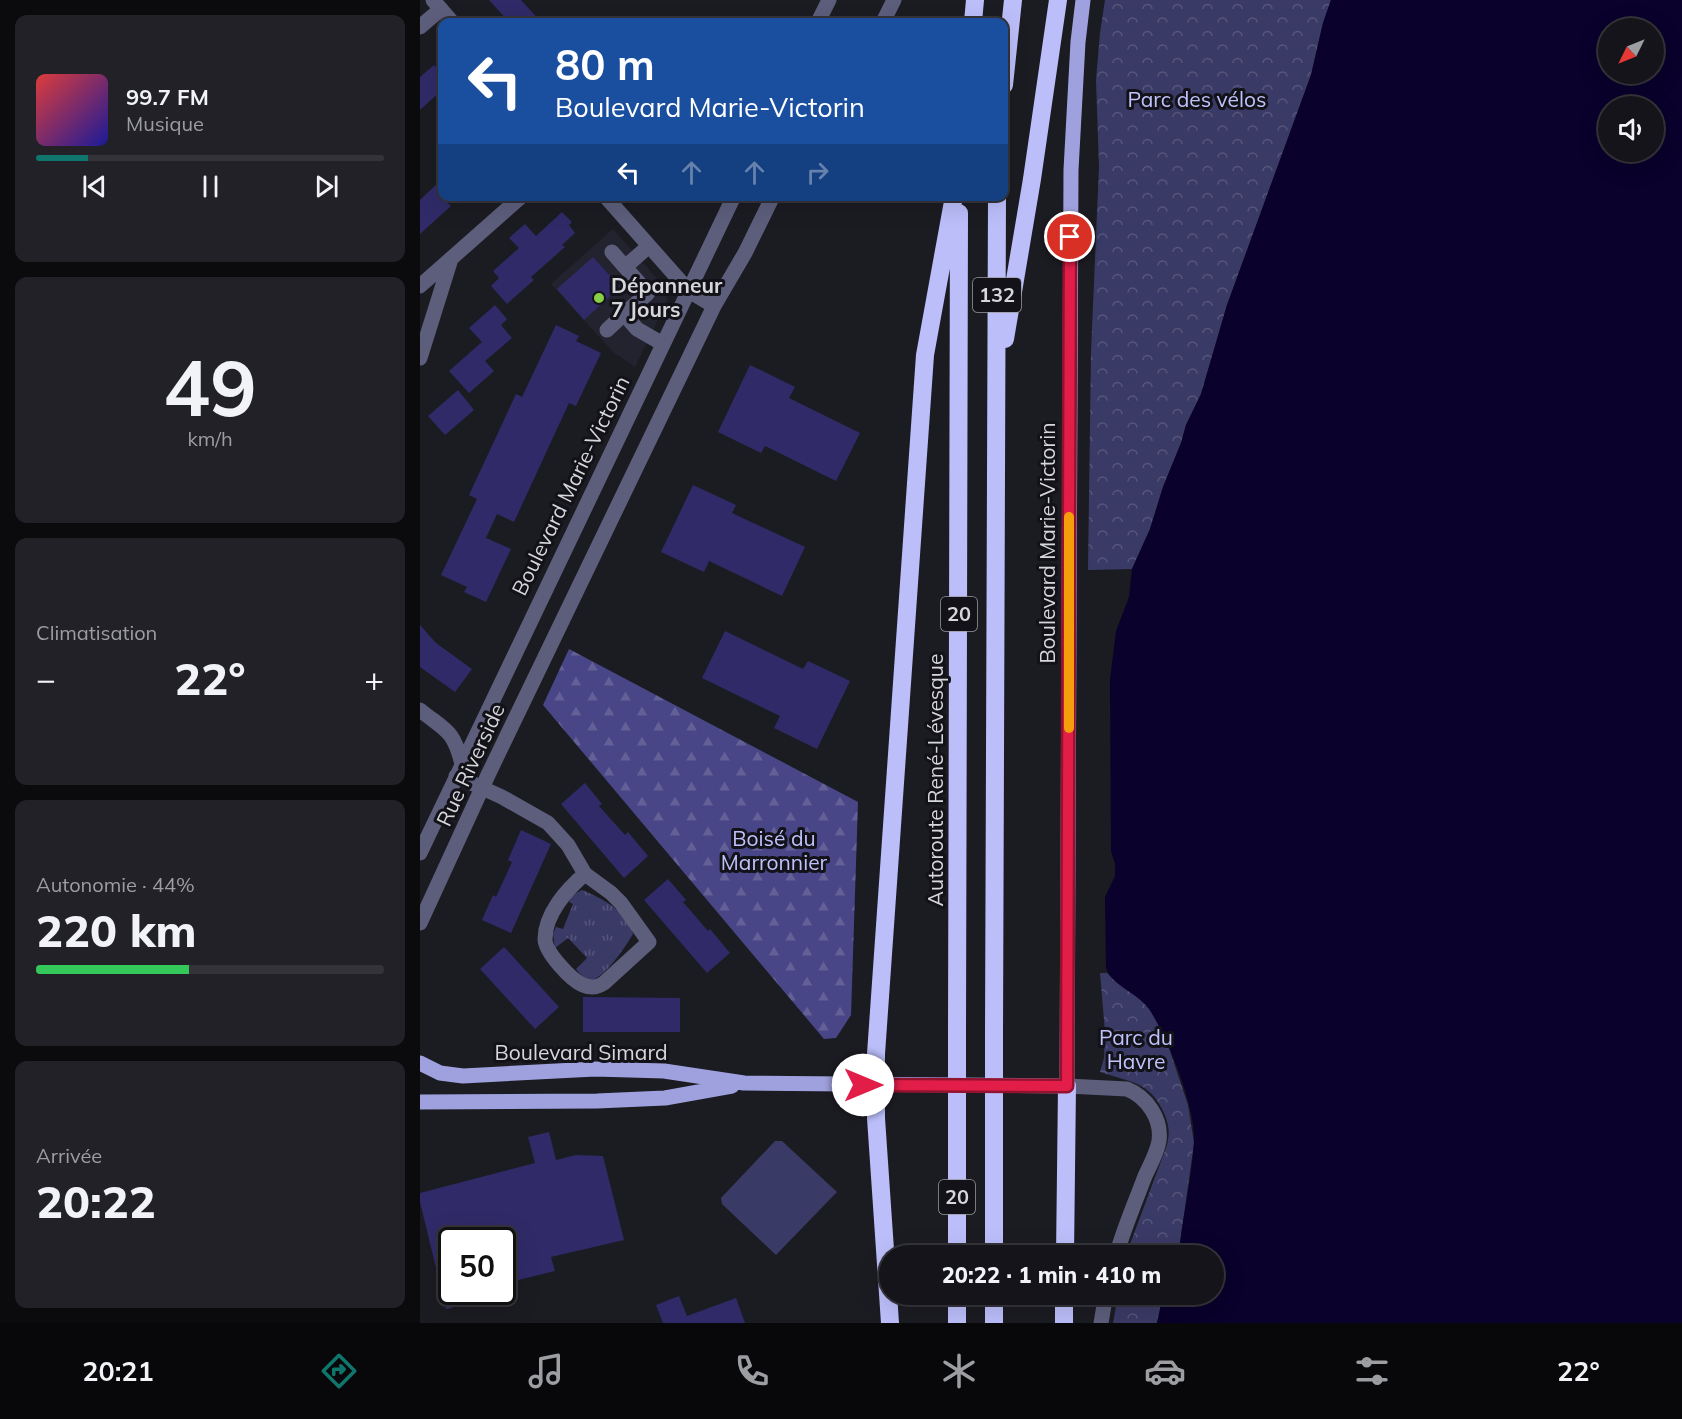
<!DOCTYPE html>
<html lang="fr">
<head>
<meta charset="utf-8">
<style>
	:root { --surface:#14141a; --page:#212127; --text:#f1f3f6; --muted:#9d9ea2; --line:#333339; --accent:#0f766e }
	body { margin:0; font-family:Mulish,sans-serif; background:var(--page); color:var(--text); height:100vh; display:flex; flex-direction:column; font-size:22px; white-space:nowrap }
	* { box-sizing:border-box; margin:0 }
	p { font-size:20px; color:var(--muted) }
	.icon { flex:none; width:33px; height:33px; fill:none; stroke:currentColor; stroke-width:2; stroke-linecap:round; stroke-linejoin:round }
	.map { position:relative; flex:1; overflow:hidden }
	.panel { display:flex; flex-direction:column; gap:15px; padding:15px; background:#0b0b0e; width:420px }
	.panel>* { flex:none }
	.banner { position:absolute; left:18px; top:18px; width:570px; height:183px; border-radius:12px; box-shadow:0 6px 24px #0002,0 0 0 2px var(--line); background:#1a4fa0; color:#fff; overflow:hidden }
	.needle { width:39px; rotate:227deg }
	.tools { position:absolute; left:1178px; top:18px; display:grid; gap:12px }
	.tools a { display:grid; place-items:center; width:66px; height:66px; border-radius:50%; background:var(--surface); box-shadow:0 6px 24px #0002,0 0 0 2px var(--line); font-size:30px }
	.speed { position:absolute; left:18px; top:1227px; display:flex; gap:12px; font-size:30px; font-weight:700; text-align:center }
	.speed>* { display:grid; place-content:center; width:78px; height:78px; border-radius:50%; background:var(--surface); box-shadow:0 6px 24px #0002,0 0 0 2px var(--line); line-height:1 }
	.speed .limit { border:3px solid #111; border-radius:9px; background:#fff; color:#111 }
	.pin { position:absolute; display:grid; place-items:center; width:51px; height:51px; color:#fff; margin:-26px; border:3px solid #fff; border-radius:50%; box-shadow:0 2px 6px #0007 }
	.me { position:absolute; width:66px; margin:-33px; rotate:90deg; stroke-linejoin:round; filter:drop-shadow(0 0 4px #0008) }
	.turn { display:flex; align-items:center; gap:21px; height:126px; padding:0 18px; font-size:27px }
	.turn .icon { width:78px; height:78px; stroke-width:2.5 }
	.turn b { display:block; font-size:42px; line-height:51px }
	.lanes { display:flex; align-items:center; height:57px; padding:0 18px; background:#0003; justify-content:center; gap:30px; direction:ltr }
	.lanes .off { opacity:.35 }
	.big { font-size:45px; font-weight:800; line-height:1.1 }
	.panel .card { flex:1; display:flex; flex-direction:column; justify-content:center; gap:9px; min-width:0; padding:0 21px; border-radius:12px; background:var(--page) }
	.panel .dial { align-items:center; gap:0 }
	.dial b { font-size:78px; line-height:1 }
	.song { display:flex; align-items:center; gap:18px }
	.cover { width:72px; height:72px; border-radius:9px; background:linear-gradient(135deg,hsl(0 70% 55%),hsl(240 70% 35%)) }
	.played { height:6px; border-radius:3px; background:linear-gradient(90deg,var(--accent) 15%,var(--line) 15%) }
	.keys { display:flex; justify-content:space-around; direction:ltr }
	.heat { display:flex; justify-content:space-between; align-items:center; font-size:33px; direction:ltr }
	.charge { height:9px; border-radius:4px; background:linear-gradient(90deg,#34c759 44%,var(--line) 0) }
	.trip { position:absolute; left:459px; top:1245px; width:345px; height:60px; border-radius:30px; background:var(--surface); box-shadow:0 6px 24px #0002,0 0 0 2px var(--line); font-weight:800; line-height:60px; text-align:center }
	.tab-bar { display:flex; height:96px; justify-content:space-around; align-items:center; background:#08080a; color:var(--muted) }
	.tab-bar .icon { width:42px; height:42px }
	.tab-bar .selected { color:var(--accent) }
	.tab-bar b { font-size:27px; color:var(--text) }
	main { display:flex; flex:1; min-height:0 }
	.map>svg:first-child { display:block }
	.built { fill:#23232f }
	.grass { fill:url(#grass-tufts) }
	.forest { fill:url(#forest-firs) }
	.park { fill:url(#park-crowns) }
	.pitch { fill:#3a3a66 }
	.water { fill:#0a012c; fill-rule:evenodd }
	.building { fill:#302b68 }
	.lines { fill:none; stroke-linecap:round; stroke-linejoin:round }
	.minor { stroke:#5d5e7c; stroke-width:15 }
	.major { stroke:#9fa1de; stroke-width:15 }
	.highway { stroke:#bbbef9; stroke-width:18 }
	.highway-bridge { stroke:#bbbef9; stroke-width:18 }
	.route-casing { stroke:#92132f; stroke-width:15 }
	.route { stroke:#e11d48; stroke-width:10 }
	.slow { stroke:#f59e0b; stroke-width:10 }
	.poi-dot { fill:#89ce48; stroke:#121218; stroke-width:2 }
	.labels { text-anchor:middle; stroke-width:6; stroke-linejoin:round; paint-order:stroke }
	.shield { fill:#121218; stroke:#9b9ca0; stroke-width:1.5 }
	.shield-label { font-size:20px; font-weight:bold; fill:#d6d7db }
	.park-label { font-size:21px; fill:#c0c2fc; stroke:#121218 }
	.poi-label { font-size:21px; font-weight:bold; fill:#d6d7db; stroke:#121218; text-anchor:start }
	.street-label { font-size:21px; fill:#d6d7db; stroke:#121218 }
</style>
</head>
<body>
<main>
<section class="panel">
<div class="card">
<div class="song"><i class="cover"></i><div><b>99.7 FM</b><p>Musique</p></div></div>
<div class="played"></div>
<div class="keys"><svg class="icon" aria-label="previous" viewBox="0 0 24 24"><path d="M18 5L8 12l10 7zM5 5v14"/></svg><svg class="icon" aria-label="pause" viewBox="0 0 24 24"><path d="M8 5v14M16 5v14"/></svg><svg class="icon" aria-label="next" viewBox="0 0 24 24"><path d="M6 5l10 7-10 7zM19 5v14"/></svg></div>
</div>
<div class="card dial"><b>49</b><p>km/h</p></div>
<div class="card"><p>Climatisation</p>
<div class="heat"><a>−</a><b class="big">22°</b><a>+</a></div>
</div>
<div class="card"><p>Autonomie · 44%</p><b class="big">220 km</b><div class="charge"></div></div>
<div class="card"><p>Arrivée</p><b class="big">20:22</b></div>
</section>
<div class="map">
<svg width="1262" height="1323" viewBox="0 0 1262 1323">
	<defs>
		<pattern id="grass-tufts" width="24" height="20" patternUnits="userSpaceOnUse" patternTransform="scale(1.5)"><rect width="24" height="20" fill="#3a3a66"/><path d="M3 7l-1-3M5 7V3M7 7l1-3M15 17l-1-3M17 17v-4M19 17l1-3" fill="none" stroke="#56567b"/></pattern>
		<pattern id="forest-firs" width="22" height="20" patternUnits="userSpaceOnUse" patternTransform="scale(1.5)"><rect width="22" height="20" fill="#484686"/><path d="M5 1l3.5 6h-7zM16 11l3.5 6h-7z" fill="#626096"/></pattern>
		<pattern id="park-crowns" width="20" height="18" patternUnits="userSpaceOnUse" patternTransform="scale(1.5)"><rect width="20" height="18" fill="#3a3a66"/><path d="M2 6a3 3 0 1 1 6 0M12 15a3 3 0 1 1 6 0" fill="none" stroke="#56567b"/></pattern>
	</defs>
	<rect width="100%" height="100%" fill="#1b1b22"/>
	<path class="built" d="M193,229L248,291L247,301L215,367L193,352L131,284Z"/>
	<path class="grass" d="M162,890C182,898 208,912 213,934C206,946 185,978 171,980C165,980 160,974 156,969L167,958L148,938L135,948L133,934L136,927L143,929L153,904L149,902L152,895Z"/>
	<path class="forest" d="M149,649L438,802L431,1015L416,1038L404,1039L123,705Z"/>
	<path class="park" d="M685,0H911L903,23L891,75L807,305L781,394L766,425L761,443L743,487L730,529L712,569L668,570L671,352L679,167L676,80L680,33Z
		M680,973H687L699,984L720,997L729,1008L740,1027L750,1051L768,1105L774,1143L760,1243L755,1255H706L747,1145C750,1133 749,1125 744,1113C730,1081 709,1082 680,1072L684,1058L685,1032Z
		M698,1295H743L737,1323H693Z"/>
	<path class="pitch" d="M355,1141H362L417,1192L356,1255L302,1204L301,1198Z"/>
	<path class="water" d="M911,0H1262V1323H737L743,1295L794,1294V1256L755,1255L760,1243C764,1211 772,1174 774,1142C776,1109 749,1041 731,1012C720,993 691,986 686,968L685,897L695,876V864L691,851L690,680L696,631L709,597L712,569L730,529L743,487L761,443L766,425L781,394L807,305L891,75L903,23ZM1188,28H1233V74H1188ZM1188,106H1233V152H1188Z"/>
	<path class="building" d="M69,0H101L121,22H89Z
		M14,65L22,74V90L0,110V77Z
		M22,179V197L31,206L0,234V200Z
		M142,212L152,222L149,225L155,233L142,245L145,247L111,277L114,280L87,304L71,286L79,278L73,271L99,248L89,238L105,224L116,236Z
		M173,257L200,287L164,320L137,289Z
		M75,305L87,319L81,325L92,338L65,361L74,371L49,393L29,371L62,342L49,328Z
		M136,325L159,336L156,341L181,353L156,406L149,403L94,522L77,514L66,538L91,549L66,602L44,592L47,587L21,575L57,499L49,495L96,394L102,397Z
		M330,365L375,387L369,398L440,433L416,481L345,446L341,453L298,432Z
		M38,390L54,410L25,435L8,416Z
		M273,485L316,505L312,513L385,547L362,596L289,561L284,572L241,552Z
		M0,625L16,643L52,669L35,692L0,667Z
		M305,631L383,669L388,661L430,681L397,749L354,728L360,716L282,678Z
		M165,783L182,804L179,806L205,835L208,832L228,856L204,878L141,804Z
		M101,830L131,844L91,933L62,920L73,895L76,897L92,862L88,860Z
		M248,879L266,900L263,902L288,931L290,929L310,953L287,973L224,900Z
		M84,947L139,1007L115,1029L60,969Z
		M163,997L260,998V1032H163Z
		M129,1132L136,1160L156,1155L183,1156L204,1240L131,1257L135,1271L82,1284V1240H32V1308L26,1309L0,1202V1193L115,1163L108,1137Z
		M259,1296L267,1316L316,1298L325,1323H243L236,1305Z"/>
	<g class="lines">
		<path class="minor" d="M13,0L32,22
			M398,22L409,0
			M463,22L474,0
			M0,27L21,9
			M185,196L269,291L294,306
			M229,246L205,267L228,293L204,314L217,329L243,344
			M192,252L205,267
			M0,286L102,196
			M187,330L204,314
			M0,358L31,259
			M0,710C26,731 33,729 42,764
			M36,776L82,797L128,823L148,845L165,874L191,893L201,903L229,942L184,983C177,988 170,988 163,985C151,980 125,952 125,939C125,914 147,889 165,874
			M0,853L314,196
			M0,923L68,775L294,306L325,253L353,196
			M647,1086L707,1089C727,1097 742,1119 739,1141C737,1153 730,1165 725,1176C715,1203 704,1228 696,1256
			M681,1323L686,1294"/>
		<path class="major" d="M0,1063L20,1073L43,1076L175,1069L244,1071L324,1083L647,1086L651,170L658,42L663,0
			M0,1102L177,1101L245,1098L312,1086"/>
		<path class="highway" d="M553,22L555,0
			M584,85L593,0
			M585,339L612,179L638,0
			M537,1032L539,213
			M574,1032L577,196
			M574,1138V1256
			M537,1256V1138
			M645,1256L647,1086
			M470,1323L456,1118V1054L505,355L534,196
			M537,1323V1294
			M574,1323V1294
			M644,1323V1294"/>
		<path class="highway-bridge" d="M537,1032V1138
			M574,1138V1032"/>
	</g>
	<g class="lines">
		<defs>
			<path id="route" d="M443,1085L647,1086L650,237"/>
		</defs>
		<use href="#route" class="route-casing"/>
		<use href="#route" class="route"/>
		<path class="slow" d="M649,728V517"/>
	</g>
	<circle class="poi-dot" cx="179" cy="298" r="6"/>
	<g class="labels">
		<g class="shield">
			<rect x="553" y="278" width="48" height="34" rx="4.5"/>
			<rect x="521" y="597" width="36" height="34" rx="4.5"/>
			<rect x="519" y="1180" width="36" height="34" rx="4.5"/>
		</g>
		<g class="shield-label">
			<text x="577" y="302">132</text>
			<text x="539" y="621">20</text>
			<text x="537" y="1204">20</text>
		</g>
		<g class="park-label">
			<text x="777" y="107">Parc des vélos</text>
			<text x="354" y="846">Boisé du<tspan x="354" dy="24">Marronnier</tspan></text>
			<text x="716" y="1045">Parc du<tspan x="716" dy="24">Havre</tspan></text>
		</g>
		<g class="poi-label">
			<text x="191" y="293">Dépanneur<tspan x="191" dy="24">7 Jours</tspan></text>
		</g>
		<g class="street-label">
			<text transform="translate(151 486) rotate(-64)" y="7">Boulevard Marie-Victorin</text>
			<text transform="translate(628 543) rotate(-90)" y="7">Boulevard Marie-Victorin</text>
			<text transform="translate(51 765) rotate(-65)" y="7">Rue Riverside</text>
			<text transform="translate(516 780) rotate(-90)" y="7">Autoroute René-Lévesque</text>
			<text x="161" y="1060">Boulevard Simard</text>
		</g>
	</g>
</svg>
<div class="tools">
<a><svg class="needle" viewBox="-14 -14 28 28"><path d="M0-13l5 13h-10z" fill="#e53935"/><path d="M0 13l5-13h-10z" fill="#9d9ea2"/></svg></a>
<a><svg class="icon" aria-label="sound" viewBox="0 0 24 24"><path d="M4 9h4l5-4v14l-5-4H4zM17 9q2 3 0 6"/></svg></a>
</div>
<div class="speed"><div class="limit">50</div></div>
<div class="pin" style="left:650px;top:237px;background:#d93025"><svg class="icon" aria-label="arrive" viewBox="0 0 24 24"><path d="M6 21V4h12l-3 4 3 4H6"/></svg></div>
<svg class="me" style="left:443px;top:1085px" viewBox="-20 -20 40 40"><circle r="19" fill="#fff"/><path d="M0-13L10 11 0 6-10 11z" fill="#e11d48"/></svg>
<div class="trip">20:22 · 1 min · 410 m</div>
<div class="banner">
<div class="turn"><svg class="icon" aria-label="left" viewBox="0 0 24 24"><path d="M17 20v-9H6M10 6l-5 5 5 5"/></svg><div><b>80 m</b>Boulevard Marie-Victorin</div></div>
<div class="lanes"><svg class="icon" aria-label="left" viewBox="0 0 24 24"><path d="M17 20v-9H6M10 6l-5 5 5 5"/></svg><svg class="icon off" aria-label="ahead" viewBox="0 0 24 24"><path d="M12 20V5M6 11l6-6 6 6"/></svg><svg class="icon off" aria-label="ahead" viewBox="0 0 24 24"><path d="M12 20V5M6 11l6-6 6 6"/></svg><svg class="icon off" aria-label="right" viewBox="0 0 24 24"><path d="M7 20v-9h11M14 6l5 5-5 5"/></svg></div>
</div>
</div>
</main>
<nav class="tab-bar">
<b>20:21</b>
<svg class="icon selected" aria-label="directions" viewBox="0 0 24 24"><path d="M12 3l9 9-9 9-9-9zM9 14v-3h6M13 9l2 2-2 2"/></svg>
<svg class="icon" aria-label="music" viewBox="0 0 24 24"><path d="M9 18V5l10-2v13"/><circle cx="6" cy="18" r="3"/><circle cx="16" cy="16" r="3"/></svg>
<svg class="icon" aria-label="phone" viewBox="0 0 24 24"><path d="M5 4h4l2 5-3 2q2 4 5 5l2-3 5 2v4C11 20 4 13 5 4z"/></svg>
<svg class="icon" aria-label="climate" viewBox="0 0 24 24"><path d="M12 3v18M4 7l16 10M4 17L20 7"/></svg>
<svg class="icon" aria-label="car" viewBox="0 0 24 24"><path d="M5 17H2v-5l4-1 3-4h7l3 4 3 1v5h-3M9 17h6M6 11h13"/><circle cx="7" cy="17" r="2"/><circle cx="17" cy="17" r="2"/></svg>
<svg class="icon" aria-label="filters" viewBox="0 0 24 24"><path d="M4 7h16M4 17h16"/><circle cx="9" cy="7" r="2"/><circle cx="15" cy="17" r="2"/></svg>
<b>22°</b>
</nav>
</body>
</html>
